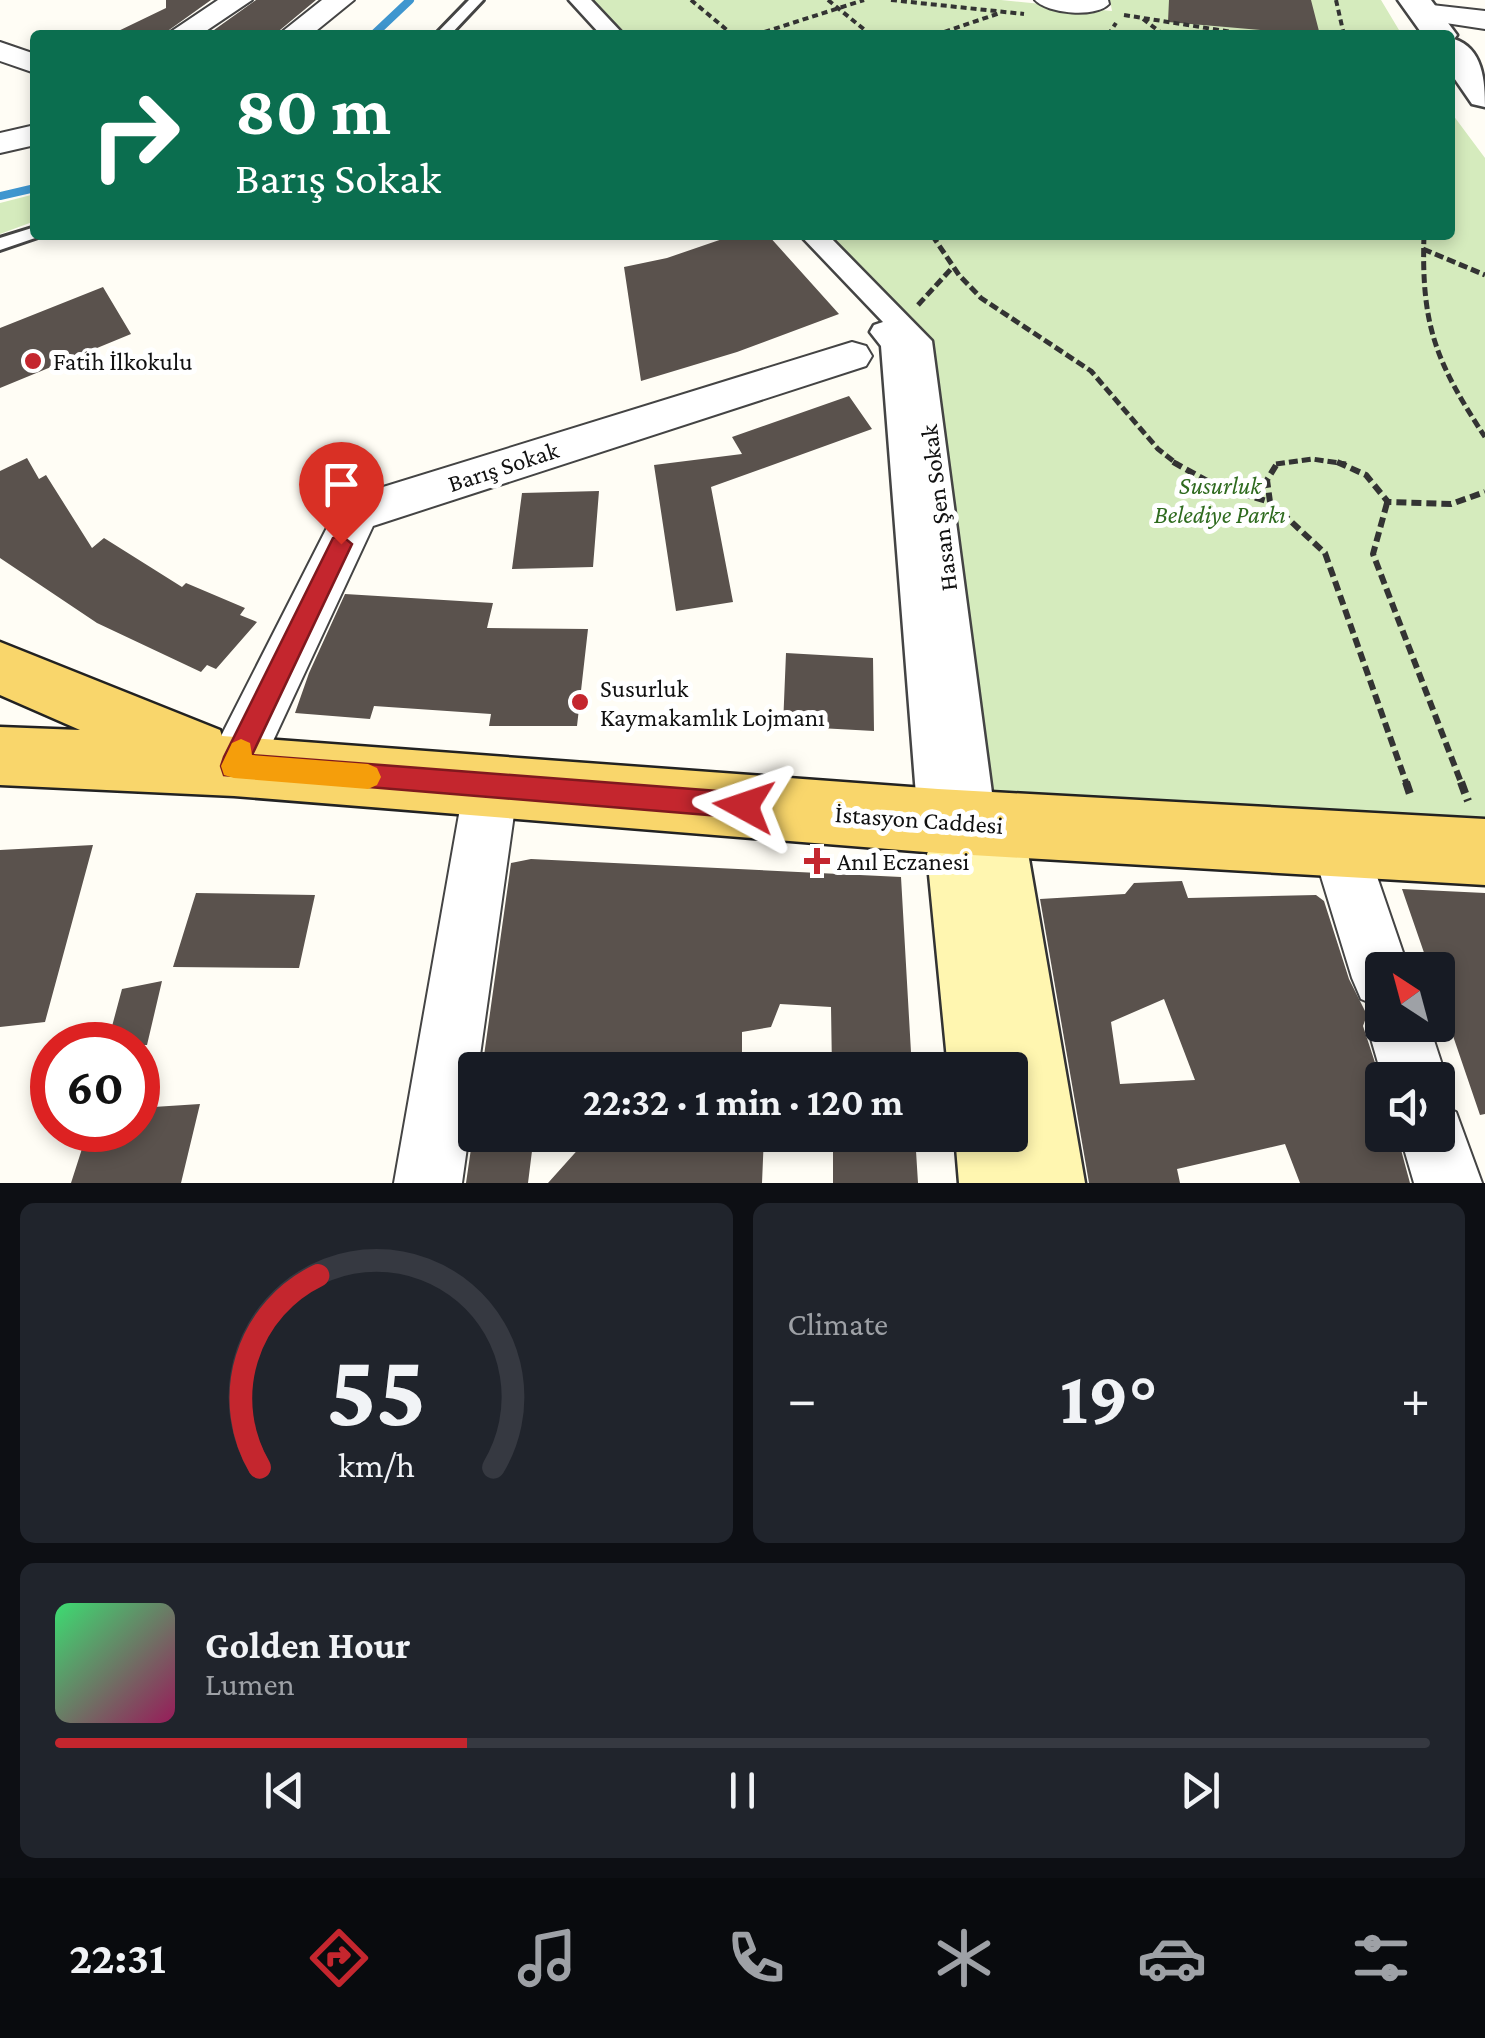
<!DOCTYPE html>
<html lang="en">
<head>
<meta charset="utf-8">
<style>
	:root { --surface:#171b24; --page:#20242c; --text:#f1f3f6; --muted:#9ea1a6; --line:#363941; --accent:#c4262e }
	body { margin:0; font-family:"Crimson Pro",serif; background:var(--page); color:var(--text); height:100vh; display:flex; flex-direction:column; font-size:38px; white-space:nowrap }
	* { box-sizing:border-box; margin:0 }
	p { font-size:32px; color:var(--muted) }
	.icon { flex:none; width:55px; height:55px; fill:none; stroke:currentColor; stroke-width:2; stroke-linecap:round; stroke-linejoin:round }
	.map { position:relative; height:1183px; overflow:hidden }
	.drawer { display:flex; flex-direction:column; gap:20px; padding:20px; background:#0d0f14; flex:1 }
	.drawer>* { flex:none }
	.banner { position:absolute; left:30px; top:30px; width:1425px; height:210px; border-radius:10px; box-shadow:0 5px 15px #0003; background:#0b6e4f; color:#fff; overflow:hidden }
	.needle { width:65px; rotate:324deg }
	.fabs { position:absolute; left:1365px; top:952px; display:grid; gap:20px }
	.fabs a { display:grid; place-items:center; width:90px; height:90px; border-radius:10px; background:var(--surface); box-shadow:0 5px 15px #0003; font-size:50px }
	.speed { position:absolute; left:30px; top:1022px; display:flex; gap:20px; font-size:50px; font-weight:700; text-align:center }
	.speed>* { display:grid; place-content:center; width:130px; height:130px; border-radius:50%; background:var(--surface); box-shadow:0 5px 15px #0003; line-height:1 }
	.speed .limit { border:15px solid #d22; background:#fff; color:#111 }
	.pin { position:absolute; display:grid; place-items:center; width:85px; height:85px; color:#fff; margin:-102px -42px; border-radius:50% 50% 50% 0; rotate:-45deg; box-shadow:0 0 10px #0007 }
	.pin .icon { rotate:45deg }
	.me { position:absolute; width:110px; margin:-55px; rotate:275deg; stroke-linejoin:round; filter:drop-shadow(0 0 8px #0008) }
	.turn { display:flex; align-items:center; gap:35px; height:210px; padding:0 40px; font-size:45px }
	.turn .icon { width:130px; height:130px; stroke-width:2.5 }
	.turn b { display:block; font-size:70px; line-height:85px }
	.big { font-size:75px; font-weight:700; line-height:1.1 }
	.drawer .widget { flex:1; display:flex; flex-direction:column; justify-content:center; gap:15px; min-width:0; padding:0 35px; border-radius:15px; background:var(--page) }
	.drawer .dial { align-items:center; gap:0 }
	.dial svg { height:260px; overflow:visible; fill:none; stroke:var(--line); stroke-width:7; stroke-linecap:round; text-anchor:middle }
	.dial text { fill:var(--text); stroke:none }
	.song { display:flex; align-items:center; gap:30px }
	.cover { width:120px; height:120px; border-radius:15px; background:linear-gradient(135deg,hsl(140 70% 55%),hsl(330 70% 35%)) }
	.played { height:10px; border-radius:5px; background:linear-gradient(90deg,var(--accent) 30%,var(--line) 30%) }
	.keys { display:flex; justify-content:space-around; direction:ltr }
	.heat { display:flex; justify-content:space-between; align-items:center; font-size:55px; direction:ltr }
	.drawer .tiles { flex:1; display:grid; gap:20px; grid-template-columns:1fr 1fr }
	.widget:last-child { grid-column:span 2 }
	.trip { position:absolute; left:458px; top:1052px; width:570px; height:100px; border-radius:10px; background:var(--surface); box-shadow:0 5px 15px #0003; font-weight:700; line-height:100px; text-align:center }
	.tab-bar { display:flex; height:160px; justify-content:space-around; align-items:center; background:#090b0e; color:var(--muted) }
	.tab-bar .icon { width:70px; height:70px }
	.tab-bar .on { color:var(--accent) }
	.tab-bar b { font-size:45px; color:var(--text) }
	.map>svg:first-child { display:block }
	.green { fill:#d5ebbd }
	.lines { fill:none; stroke-linecap:round; stroke-linejoin:round }
	.stream { stroke:#3f96cf; stroke-width:8 }
	.building { fill:#5a524d; fill-rule:evenodd }
	.service-casing { stroke:#444; stroke-width:6 }
	.pedestrian-casing { stroke:#444; stroke-width:5 }
	.minor-casing { stroke:#444; stroke-width:4 }
	.tertiary-casing { stroke:#444; stroke-width:5 }
	.secondary-casing { stroke:#333; stroke-width:5 }
	.primary-casing { stroke:#222; stroke-width:5 }
	.path-far3 { stroke:#333; stroke-width:4; stroke-dasharray:6 4; stroke-linecap:butt }
	.path-far2 { stroke:#333; stroke-width:5; stroke-dasharray:9 4; stroke-linecap:butt }
	.path-far1 { stroke:#333; stroke-width:6; stroke-dasharray:10 5; stroke-linecap:butt }
	.path { stroke:#333; stroke-width:8; stroke-dasharray:12 6; stroke-linecap:butt }
	.service { fill:#fff; fill-rule:evenodd }
	.pedestrian { fill:#fff; fill-rule:evenodd }
	.minor { fill:#fff; fill-rule:evenodd }
	.tertiary { fill:#fff; fill-rule:evenodd }
	.secondary { fill:#fff6b0; fill-rule:evenodd }
	.primary { fill:#f9d66b; fill-rule:evenodd }
	.route { fill:#c4262e; stroke:#7f191e; stroke-width:2.5 }
	.slow { fill:#f59e0b }
	.poi-dot { fill:#c4262e; stroke:#fff; stroke-width:4 }
	.labels { text-anchor:middle; stroke-width:10; stroke-linejoin:round; paint-order:stroke }
	.poi-label { font-size:25px; fill:#111; stroke:#fff; text-anchor:start }
	.street-label { font-size:25px; fill:#111; stroke:#fff }
	.park-label { font-size:25px; font-style:italic; fill:#2f6b1f; stroke:#fff }
</style>
</head>
<body>
<div class="map">
<svg width="1485" height="1183" viewBox="0 0 1485 1183">
	<rect width="100%" height="100%" fill="#fffdf5"/>
	<path class="green" d="M589,0H1001L1112,11L1110,0H1381L1402,35H623Z
		M1450,111L1485,158V825L993,796L930,339L823,235H1450Z
		M35,194V221L0,234V203Z"/>
	<g class="lines">
		<path class="stream" d="M373,35L410,0
			M0,196L35,188"/>
	</g>
	<path class="building" d="M166,0H211L162,35H110L166,8Z
		M256,0H316L274,35H207Z
		M1169,0H1311L1320,35L1168,22Z
		M734,235H768L839,314L737,352L641,381L624,267L667,258Z
		M103,287L131,334L0,388V328Z
		M849,396L872,429L711,487L733,602L676,611L654,465L742,454L732,437Z
		M27,458L39,479L46,475L92,548L104,538L182,587L186,583L245,608L240,615L257,622L216,669L207,665L201,672L97,623L0,558V471Z
		M599,491L593,567L512,569L522,493Z
		M345,594L493,603L487,628L588,629L577,726H489L491,714L374,706L370,719L295,713L309,673Z
		M786,653L873,658L874,731L783,726Z
		M93,845L45,1022L0,1027V850Z
		M531,859L901,877L912,1070H832L831,1007L780,1004L771,1027L742,1032V1070H482L511,863Z
		M1182,881L1188,898L1316,895L1324,901L1349,979L1367,1015L1363,1026L1382,1084V1135H1397L1410,1183H1300L1285,1144L1177,1169L1180,1183H1089L1040,899L1125,894L1134,883ZM1164,999L1195,1080L1120,1084L1111,1022Z
		M1402,889L1485,893V1114L1480,1115L1438,992V970H1430Z
		M196,893L315,895L299,968L173,967Z
		M162,981L147,1045H107L122,989Z
		M200,1104L181,1183H71L88,1130H138V1108Z
		M473,1135H534L528,1183H466Z
		M591,1135H764L762,1183H548Z
		M833,1135H915L918,1183H833Z"/>
	<g class="lines">
		<defs>
			<path id="service" d="M469,0H483L450,35H435Z
				M35,227V235L41,236L0,250V238Z"/>
			<path id="pedestrian" d="M569,0H591L624,35H601Z
				M800,235H828L932,341L996,823L990,837L976,843L962,837L957,825L952,835L938,841L924,835L918,821L881,346L870,332L874,325L883,322Z"/>
			<path id="minor" d="M218,0H252L200,35H166Z
				M322,0H354L311,35H278Z
				M1035,0H1108L1109,4C1096,18 1048,14 1035,0Z
				M1423,4L1485,11V29L1413,18L1409,12L1413,6Z
				M0,42L35,54V73L0,61Z
				M35,125V145L0,153V133Z
				M852,342L866,346L872,356L866,366L373,526L253,784L234,792L215,784L207,766L215,748L341,500Z
				M491,760L510,767L518,786L462,1183H394L464,786L472,767Z
				M1339,816L1359,824L1409,970H1382V1025H1429L1447,1080L1438,1103V1080H1383L1367,1025L1375,1005L1361,999L1352,978L1311,844L1319,824Z
				M1438,1104L1456,1112L1482,1183H1414L1400,1135H1438Z"/>
			<path id="tertiary" d="M1398,0H1431L1457,35L1454,39C1483,48 1485,81 1485,107L1472,104L1450,72V35H1423Z"/>
			<path id="secondary" d="M991,792L1014,801L1023,824L1085,1183H959L955,1135H1010V1070H948L927,854L937,831L960,821L968,801Z"/>
			<path id="primary" d="M0,642L220,730L222,736L938,789L1485,819V885L938,853L234,796L0,785V727L80,730L0,695Z"/>
		</defs>
		<use href="#service" class="service-casing"/>
		<use href="#pedestrian" class="pedestrian-casing"/>
		<use href="#minor" class="minor-casing"/>
		<use href="#tertiary" class="tertiary-casing"/>
		<use href="#secondary" class="secondary-casing"/>
		<use href="#primary" class="primary-casing"/>
		<path class="path-far3" d="M691,0L733,35
			M828,0L871,35
			M891,0L1024,14
			M1336,0L1344,35
			M1124,15L1251,35
			M1143,19L1164,35
			M755,35L864,0
			M935,35L1000,13
			M1108,35L1116,23"/>
		<path class="path-far2" d="M932,235L959,275L981,298L1091,371L1158,449L1177,464
			M1424,235C1421,326 1436,362 1485,437
			M1423,249L1485,275
			M918,305L951,269
			M1276,464L1312,459L1346,464"/>
		<path class="path-far1" d="M1173,462L1218,487L1270,502L1267,480L1278,462
			M1337,462L1366,475L1388,502L1451,504L1485,492
			M1270,502L1325,553L1407,785
			M1387,503L1373,554L1462,785"/>
		<path class="path" d="M1406,782L1411,797
			M1461,782L1468,801"/>
		<use href="#service" class="service"/>
		<use href="#pedestrian" class="pedestrian"/>
		<use href="#minor" class="minor"/>
		<use href="#tertiary" class="tertiary"/>
		<use href="#secondary" class="secondary"/>
		<use href="#primary" class="primary"/>
	</g>
	<path class="route" d="M341,535L352,544L252,755L744,793L753,796L757,806L753,815L744,818L224,775L221,766L224,757L333,538Z"/>
	<path class="slow" d="M241,739L250,743L252,755L368,764L377,768L381,777L377,785L368,789L234,778L224,775L221,766L232,743Z"/>
	<g class="poi-dot">
		<circle cx="33" cy="361" r="10"/>
		<circle cx="580" cy="702" r="10"/>
		<path d="M812 846h10v10h10v10h-10v10h-10v-10h-10v-10h10z"/>
	</g>
	<g class="labels">
		<g class="poi-label">
			<text x="53" y="370">Fatih İlkokulu</text>
			<text x="600" y="697">Susurluk<tspan x="600" dy="29">Kaymakamlık Lojmanı</tspan></text>
			<text x="837" y="870">Anıl Eczanesi</text>
		</g>
		<g class="street-label">
			<text transform="translate(503 466) rotate(-18)" y="9">Barış Sokak</text>
			<text transform="translate(938 508) rotate(-97)" y="9">Hasan Şen Sokak</text>
			<text transform="translate(919 819) rotate(4)" y="9">İstasyon Caddesi</text>
		</g>
		<g class="park-label">
			<text x="1220" y="494">Susurluk<tspan x="1220" dy="29">Belediye Parkı</tspan></text>
		</g>
	</g>
</svg>
<div class="fabs">
<a><svg class="needle" viewBox="-14 -14 28 28"><path d="M0-13l5 13h-10z" fill="#e53935"/><path d="M0 13l5-13h-10z" fill="#9ea1a6"/></svg></a>
<a><svg class="icon" aria-label="sound" viewBox="0 0 24 24"><path d="M4 9h4l5-4v14l-5-4H4zM17 9q2 3 0 6"/></svg></a>
</div>
<div class="speed"><div class="limit">60</div></div>
<div class="pin" style="left:341px;top:544px;background:#d93025"><svg class="icon" aria-label="arrive" viewBox="0 0 24 24"><path d="M6 21V4h12l-3 4 3 4H6"/></svg></div>
<svg class="me" style="left:744px;top:806px" viewBox="-20 -20 40 40"><path d="M0-17L14 15 0 8-14 15z" fill="#c4262e" stroke="#fff" stroke-width="4"/></svg>
<div class="trip">22:32 · 1 min · 120 m</div>
<div class="banner">
<div class="turn"><svg class="icon" aria-label="right" viewBox="0 0 24 24"><path d="M7 20v-9h11M14 6l5 5-5 5"/></svg><div><b>80 m</b>Barış Sokak</div></div>
</div>
</div>
<section class="drawer">
<div class="tiles">
<div class="widget dial"><svg viewBox="0 0 100 80">
<path d="M14 69A42 42 0 1 1 86 69"/>
<path d="M14 69A42 42 0 0 1 32 10" stroke="#c4262e"/>
<text x="50" y="56" font-size="32" font-weight="700">55</text>
<text x="50" y="72" font-size="11">km/h</text>
</svg></div>
<div class="widget"><p>Climate</p>
<div class="heat"><a>−</a><b class="big">19°</b><a>+</a></div>
</div>
<div class="widget">
<div class="song"><i class="cover"></i><div><b>Golden Hour</b><p>Lumen</p></div></div>
<div class="played"></div>
<div class="keys"><svg class="icon" aria-label="previous" viewBox="0 0 24 24"><path d="M18 5L8 12l10 7zM5 5v14"/></svg><svg class="icon" aria-label="pause" viewBox="0 0 24 24"><path d="M8 5v14M16 5v14"/></svg><svg class="icon" aria-label="next" viewBox="0 0 24 24"><path d="M6 5l10 7-10 7zM19 5v14"/></svg></div>
</div>
</div>
</section>
<nav class="tab-bar">
<b>22:31</b>
<svg class="icon on" aria-label="directions" viewBox="0 0 24 24"><path d="M12 3l9 9-9 9-9-9zM9 14v-3h6M13 9l2 2-2 2"/></svg>
<svg class="icon" aria-label="music" viewBox="0 0 24 24"><path d="M9 18V5l10-2v13"/><circle cx="6" cy="18" r="3"/><circle cx="16" cy="16" r="3"/></svg>
<svg class="icon" aria-label="phone" viewBox="0 0 24 24"><path d="M5 4h4l2 5-3 2q2 4 5 5l2-3 5 2v4C11 20 4 13 5 4z"/></svg>
<svg class="icon" aria-label="climate" viewBox="0 0 24 24"><path d="M12 3v18M4 7l16 10M4 17L20 7"/></svg>
<svg class="icon" aria-label="car" viewBox="0 0 24 24"><path d="M5 17H2v-5l4-1 3-4h7l3 4 3 1v5h-3M9 17h6M6 11h13"/><circle cx="7" cy="17" r="2"/><circle cx="17" cy="17" r="2"/></svg>
<svg class="icon" aria-label="filters" viewBox="0 0 24 24"><path d="M4 7h16M4 17h16"/><circle cx="9" cy="7" r="2"/><circle cx="15" cy="17" r="2"/></svg>
</nav>
</body>
</html>
